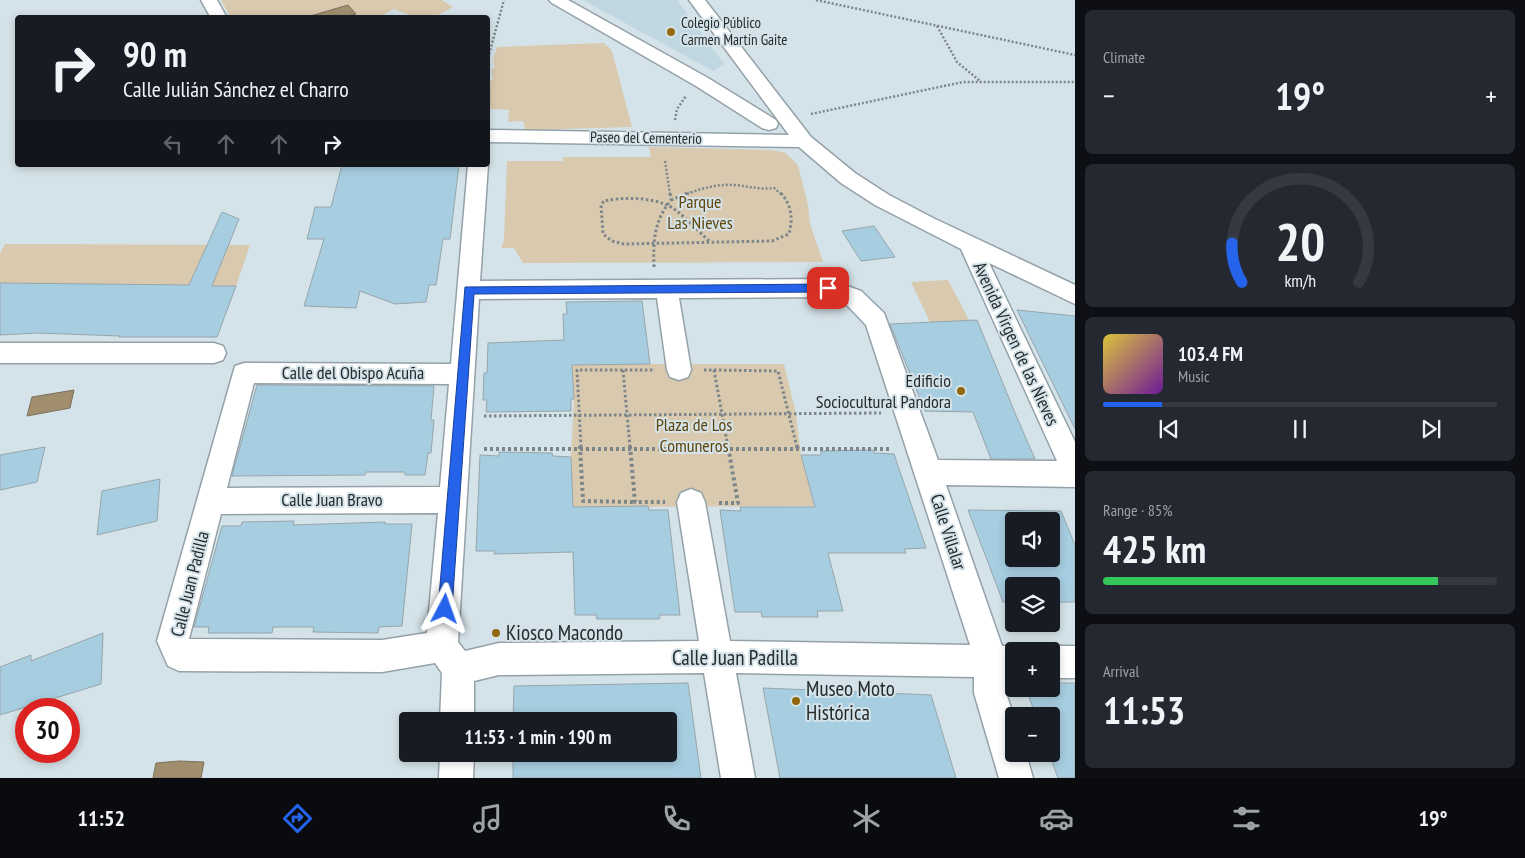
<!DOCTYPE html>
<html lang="en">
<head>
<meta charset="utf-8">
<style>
	:root { --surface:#171b24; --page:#242831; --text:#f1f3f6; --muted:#9ea1a6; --line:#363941; --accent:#2563eb }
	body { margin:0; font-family:"PT Sans Narrow",sans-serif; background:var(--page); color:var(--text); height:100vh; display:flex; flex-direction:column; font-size:19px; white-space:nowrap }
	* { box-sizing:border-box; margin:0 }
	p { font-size:16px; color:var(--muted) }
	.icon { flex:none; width:28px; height:28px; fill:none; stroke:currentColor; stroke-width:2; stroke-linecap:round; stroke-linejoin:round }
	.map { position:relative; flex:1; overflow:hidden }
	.side { display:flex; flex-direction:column; gap:10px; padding:10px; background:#0d0f14; width:450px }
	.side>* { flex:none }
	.banner { position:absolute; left:15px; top:15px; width:475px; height:152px; border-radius:5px; box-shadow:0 2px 8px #0003; background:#171b24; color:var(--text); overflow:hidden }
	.tools { position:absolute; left:1005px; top:512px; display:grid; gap:10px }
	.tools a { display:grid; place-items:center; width:55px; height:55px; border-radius:5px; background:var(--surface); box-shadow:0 2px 8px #0003; font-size:25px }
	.speed { position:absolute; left:15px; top:698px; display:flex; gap:10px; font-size:25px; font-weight:700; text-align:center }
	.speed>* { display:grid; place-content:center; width:65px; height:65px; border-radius:50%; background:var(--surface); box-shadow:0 2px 8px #0003; line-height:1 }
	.speed .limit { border:8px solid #d22; background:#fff; color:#111 }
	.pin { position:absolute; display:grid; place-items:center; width:42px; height:42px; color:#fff; margin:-21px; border-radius:10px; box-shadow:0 2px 8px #0006 }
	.me { position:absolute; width:55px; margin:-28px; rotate:4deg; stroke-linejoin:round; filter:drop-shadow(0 0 4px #0008) }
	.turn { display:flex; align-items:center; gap:18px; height:105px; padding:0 25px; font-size:22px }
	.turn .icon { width:65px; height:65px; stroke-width:2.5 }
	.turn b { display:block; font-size:35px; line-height:42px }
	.lanes { display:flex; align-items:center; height:48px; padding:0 25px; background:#0003; justify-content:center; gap:25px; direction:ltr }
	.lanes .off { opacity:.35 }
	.big { font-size:38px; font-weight:700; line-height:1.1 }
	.side .card { flex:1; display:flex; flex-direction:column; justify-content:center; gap:8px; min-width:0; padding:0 18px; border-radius:8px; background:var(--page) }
	.side .dial { align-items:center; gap:0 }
	.dial svg { height:130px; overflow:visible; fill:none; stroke:var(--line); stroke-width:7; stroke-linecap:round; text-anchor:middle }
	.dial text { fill:var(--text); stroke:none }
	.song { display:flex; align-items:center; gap:15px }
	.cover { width:60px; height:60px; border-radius:8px; background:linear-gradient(135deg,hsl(50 70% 55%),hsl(280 70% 35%)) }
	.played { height:5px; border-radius:2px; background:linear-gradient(90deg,var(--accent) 15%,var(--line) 15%) }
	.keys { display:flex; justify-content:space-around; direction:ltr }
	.heat { display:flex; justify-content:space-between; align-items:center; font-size:28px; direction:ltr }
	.charge { height:8px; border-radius:4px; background:linear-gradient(90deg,#34c759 85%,var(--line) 0) }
	.trip { position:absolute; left:399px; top:712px; width:278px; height:50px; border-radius:5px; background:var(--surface); box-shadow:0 2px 8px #0003; font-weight:700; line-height:50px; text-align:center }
	.tab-bar { display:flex; height:80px; justify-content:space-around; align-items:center; background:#090b0e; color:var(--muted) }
	.tab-bar .icon { width:35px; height:35px }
	.tab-bar .on { color:var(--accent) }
	.tab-bar b { font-size:22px; color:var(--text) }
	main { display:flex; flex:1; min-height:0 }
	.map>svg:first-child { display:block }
	.built { fill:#c0d6e0 }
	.green { fill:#d9c9ae }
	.water { fill:#a08e6e; stroke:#7b705a }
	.building { fill:#a6cee0; stroke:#97a5ab; fill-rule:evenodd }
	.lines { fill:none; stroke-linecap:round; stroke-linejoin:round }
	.minor-casing { stroke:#94a1a8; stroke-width:3 }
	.path-far2 { stroke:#7c868a; stroke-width:2.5; stroke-dasharray:2 2; stroke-linecap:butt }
	.path-far1 { stroke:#7c868a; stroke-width:3; stroke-dasharray:2.5 2.5; stroke-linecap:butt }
	.path { stroke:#7c868a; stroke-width:4; stroke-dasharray:3 3; stroke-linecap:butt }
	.minor { fill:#fff; fill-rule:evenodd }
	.route { fill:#2563eb; stroke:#184099 }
	.poi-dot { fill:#90690e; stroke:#d4e3e9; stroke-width:2 }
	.labels { text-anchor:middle; stroke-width:4; stroke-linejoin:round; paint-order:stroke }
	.far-poi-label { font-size:15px; fill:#252b2d; stroke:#d4e3e9; text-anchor:start }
	.far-street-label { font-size:15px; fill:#252b2d; stroke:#d4e3e9 }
	.park-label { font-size:18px; fill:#60450b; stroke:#d4e3e9 }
	.street-label { font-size:18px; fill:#252b2d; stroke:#d4e3e9 }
	.poi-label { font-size:18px; fill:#252b2d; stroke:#d4e3e9; text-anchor:end }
	.near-poi-label { font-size:21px; fill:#252b2d; stroke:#d4e3e9; text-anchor:start }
	.near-street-label { font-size:21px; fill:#252b2d; stroke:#d4e3e9 }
</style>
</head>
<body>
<main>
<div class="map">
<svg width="1075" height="778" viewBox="0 0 1075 778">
	<rect width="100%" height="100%" fill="#d4e3e9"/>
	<path class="built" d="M583,0H677L724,64L713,71Z"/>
	<path class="green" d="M221,0H442L453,7C427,22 421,20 394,9L380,17L231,18Z
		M604,43L612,51L632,127L525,130L523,121L508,122L509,110L491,109L488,95V81L493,80L491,69L495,68L493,61L497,47Z
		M649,147L771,150L786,153L798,165L808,205L810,224L823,262L523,263L514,248H501L504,240L507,161H563V157H651Z
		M5,244H28L250,245L236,286L0,283V253Z
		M948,280L969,320L930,322L911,282Z
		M650,364H784L796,414L801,455L814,506L591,507L573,511L571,457L574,399L572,365Z"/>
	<path class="water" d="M348,5L356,14L342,17H307Z
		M74,390L70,408L27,416L32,397Z
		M179,761L204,762L201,778H153L156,763Z"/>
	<path class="building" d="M342,165H459L450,239H443L436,285H429L426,302L395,304L360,291L356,308L304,306L324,239H307L315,207H331Z
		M222,212L239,219L212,286H236L217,337H119L120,336L37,333L0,335V283L189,285Z
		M874,226L895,257L861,261L842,231Z
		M642,301L650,364L572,365L574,399H571V411L486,412L487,400H483L484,373H487L488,343L564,340L563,314H567L566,302Z
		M1017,310L1075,316V429L1034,345Z
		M977,320L1015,413L1035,459H991L973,412L925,411L890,324Z
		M257,385L434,386L431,420H434L431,453H428L425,475H405V472H366L365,475L232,476Z
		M45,447L37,482L0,490V455Z
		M873,450L874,453L894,454L926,548L904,549L906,553H828L843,611H817L818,617H762L761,612H735L720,510L741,511L740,507H815L801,455H821V451Z
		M499,452L552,453L553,456L571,457L573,507L648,506L649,510H668L680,615H660L659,619H597L596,615H575L573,552L494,554L495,551H476L480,455L499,456Z
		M160,479L157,521L97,535L102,491Z
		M968,510L1061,511L1075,545V602H1051V586H1014V602H1003ZM1014,521H1051V559H1014Z
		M294,521L293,525L385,522V524H412L402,626L379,627L378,633L313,632L314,627H273L272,633H208L209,627H194L222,526H241L242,522Z
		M103,633L101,684L0,715V667L31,655V661Z
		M688,683L701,778H513V754H668V721H513L514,686Z
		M1051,683H1075V778H1058L1049,754H1051V716H1036L1026,689H1051Z
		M763,688L931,695L956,778H780Z"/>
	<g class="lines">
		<defs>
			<path id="minor" d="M201,0H217L227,18H211Z
				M549,0H568L708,78L776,120L778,124L776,128L769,130L762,128L696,86L552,3Z
				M689,0H705L811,137L855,173L889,195L933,218L1075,285V304L989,263L1075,442V487L946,485L1002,646H1014L1025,651H1014V678H1007L1006,693L1014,717V754H1026L1033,778H999L974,693V677L736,673L755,778H721L704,673L499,675L474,681V721H440L442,673L435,663L382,672L179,671L168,666L157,641L235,366L244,363L451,364L468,165H488L480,281L828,279L861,291L884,313L938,460L1057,461L961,249L875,205L841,183L799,147L488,142V130L789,135ZM827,297L845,303L866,325L970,645L730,641L705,502L701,493L691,489L681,493L677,502L699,641L499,643L465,651L458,642L479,299L657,298L667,370L670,377L679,380L688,377L691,370L679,298ZM254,383L449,384L440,487L227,488ZM438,513L427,633L382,640L189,639L221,514Z
				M0,343H214L223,346L226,353L223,360L214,363H0Z
				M1051,646H1075V678H1051V651H1040Z
				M440,754H474L473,778H439Z"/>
		</defs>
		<use href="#minor" class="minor-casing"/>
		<path class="path-far2" d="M816,0L1075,55
			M937,26L957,62L980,81
			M488,58L504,0
			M811,114L963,82H1075
			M675,120L677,109L686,96
			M665,161L670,194
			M687,194C702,188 718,184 734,185C748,186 760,190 774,188L781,194"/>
		<path class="path-far1" d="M671,200L690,192
			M709,241C699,232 678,209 667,205C649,197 622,197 604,201L601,205L603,234L612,241L624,244L772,241L789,234C793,218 792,205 780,192
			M654,267C653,241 654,221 671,200L670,192
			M623,370L630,447
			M704,370H714L728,447
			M714,370L778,371L797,447
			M484,416L881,413
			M581,447L577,370H655"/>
		<path class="path" d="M580,446L583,501L635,502
			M630,446L635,502H665
			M797,446L798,449
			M484,449H892
			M719,503H738L728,446"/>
		<use href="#minor" class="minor"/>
	</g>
	<path class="route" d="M828,284L833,288L828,292L474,294L452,609L450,614L445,616L440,614L438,609L465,287Z"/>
	<g class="poi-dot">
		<circle cx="671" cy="32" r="5"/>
		<circle cx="961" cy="391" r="5"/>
		<circle cx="496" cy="633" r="5"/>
		<circle cx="796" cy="701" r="5"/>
	</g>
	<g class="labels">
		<g class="far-poi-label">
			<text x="681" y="28">Colegio Público<tspan x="681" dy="17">Carmen Martín Gaite</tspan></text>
		</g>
		<g class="far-street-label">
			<text transform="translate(646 138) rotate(1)" y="5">Paseo del Cementerio</text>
		</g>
		<g class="park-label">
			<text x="700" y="208">Parque<tspan x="700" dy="21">Las Nieves</tspan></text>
			<text x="694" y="431">Plaza de Los<tspan x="694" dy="21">Comuneros</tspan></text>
		</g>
		<g class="street-label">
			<text transform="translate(1016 344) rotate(65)" y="6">Avenida Virgen de las Nieves</text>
			<text x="353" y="379">Calle del Obispo Acuña</text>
			<text x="332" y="506">Calle Juan Bravo</text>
			<text transform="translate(948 532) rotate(72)" y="6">Calle Villalar</text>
			<text transform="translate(190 584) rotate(-76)" y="6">Calle Juan Padilla</text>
		</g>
		<g class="poi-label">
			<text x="951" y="387">Edificio<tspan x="951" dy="21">Sociocultural Pandora</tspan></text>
		</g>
		<g class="near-poi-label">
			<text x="506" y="640">Kiosco Macondo</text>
			<text x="806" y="696">Museo Moto<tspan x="806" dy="24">Histórica</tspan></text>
		</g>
		<g class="near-street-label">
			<text x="735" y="665">Calle Juan Padilla</text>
		</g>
	</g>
</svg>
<div class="tools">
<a><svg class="icon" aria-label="sound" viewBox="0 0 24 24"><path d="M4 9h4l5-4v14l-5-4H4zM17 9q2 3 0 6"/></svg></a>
<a><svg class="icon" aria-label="layers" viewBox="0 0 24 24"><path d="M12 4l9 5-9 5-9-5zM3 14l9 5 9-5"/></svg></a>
<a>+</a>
<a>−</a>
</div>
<div class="speed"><div class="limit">30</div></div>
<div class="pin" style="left:828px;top:288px;background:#d93025"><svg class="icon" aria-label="arrive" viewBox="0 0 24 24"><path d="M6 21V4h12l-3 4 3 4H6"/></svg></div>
<svg class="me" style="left:445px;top:609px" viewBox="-20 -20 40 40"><path d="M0-17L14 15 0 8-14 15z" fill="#2563eb" stroke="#fff" stroke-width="4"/></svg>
<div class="trip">11:53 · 1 min · 190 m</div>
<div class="banner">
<div class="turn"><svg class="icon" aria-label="right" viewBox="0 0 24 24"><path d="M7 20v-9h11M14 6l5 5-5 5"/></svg><div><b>90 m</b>Calle Julián Sánchez el Charro</div></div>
<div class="lanes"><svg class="icon off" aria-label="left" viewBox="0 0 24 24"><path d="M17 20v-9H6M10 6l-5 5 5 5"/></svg><svg class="icon off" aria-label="ahead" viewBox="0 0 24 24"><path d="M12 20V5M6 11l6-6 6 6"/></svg><svg class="icon off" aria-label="ahead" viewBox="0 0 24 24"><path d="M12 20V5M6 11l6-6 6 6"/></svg><svg class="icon" aria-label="right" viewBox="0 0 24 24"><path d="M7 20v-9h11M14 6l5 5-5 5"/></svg></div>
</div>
</div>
<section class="side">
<div class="card"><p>Climate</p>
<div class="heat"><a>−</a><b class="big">19°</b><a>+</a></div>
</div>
<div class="card dial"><svg viewBox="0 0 100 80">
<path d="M14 69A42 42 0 1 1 86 69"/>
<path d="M14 69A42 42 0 0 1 8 45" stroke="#2563eb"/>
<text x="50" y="56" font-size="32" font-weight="700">20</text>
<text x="50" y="72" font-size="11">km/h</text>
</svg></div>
<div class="card">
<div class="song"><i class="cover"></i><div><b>103.4 FM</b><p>Music</p></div></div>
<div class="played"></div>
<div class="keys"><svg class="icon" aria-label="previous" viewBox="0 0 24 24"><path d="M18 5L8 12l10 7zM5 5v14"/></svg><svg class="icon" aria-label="pause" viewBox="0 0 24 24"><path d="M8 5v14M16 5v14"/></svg><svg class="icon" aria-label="next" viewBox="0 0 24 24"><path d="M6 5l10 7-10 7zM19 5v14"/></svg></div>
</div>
<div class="card"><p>Range · 85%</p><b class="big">425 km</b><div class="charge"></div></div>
<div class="card"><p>Arrival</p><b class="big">11:53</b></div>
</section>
</main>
<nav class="tab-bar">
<b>11:52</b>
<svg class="icon on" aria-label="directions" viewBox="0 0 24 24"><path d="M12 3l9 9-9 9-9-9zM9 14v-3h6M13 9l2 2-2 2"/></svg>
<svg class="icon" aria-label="music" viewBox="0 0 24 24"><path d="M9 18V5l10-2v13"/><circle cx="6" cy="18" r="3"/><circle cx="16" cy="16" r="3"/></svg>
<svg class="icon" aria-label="phone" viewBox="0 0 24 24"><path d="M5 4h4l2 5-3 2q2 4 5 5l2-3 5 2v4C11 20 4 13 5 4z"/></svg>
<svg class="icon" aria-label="climate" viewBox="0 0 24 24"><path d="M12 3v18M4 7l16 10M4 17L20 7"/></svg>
<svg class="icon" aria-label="car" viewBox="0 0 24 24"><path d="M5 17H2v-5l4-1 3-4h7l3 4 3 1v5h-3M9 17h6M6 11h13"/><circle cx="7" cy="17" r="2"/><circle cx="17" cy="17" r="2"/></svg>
<svg class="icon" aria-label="filters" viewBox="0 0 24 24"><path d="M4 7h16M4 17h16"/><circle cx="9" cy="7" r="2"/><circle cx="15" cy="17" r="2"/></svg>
<b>19°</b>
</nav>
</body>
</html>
